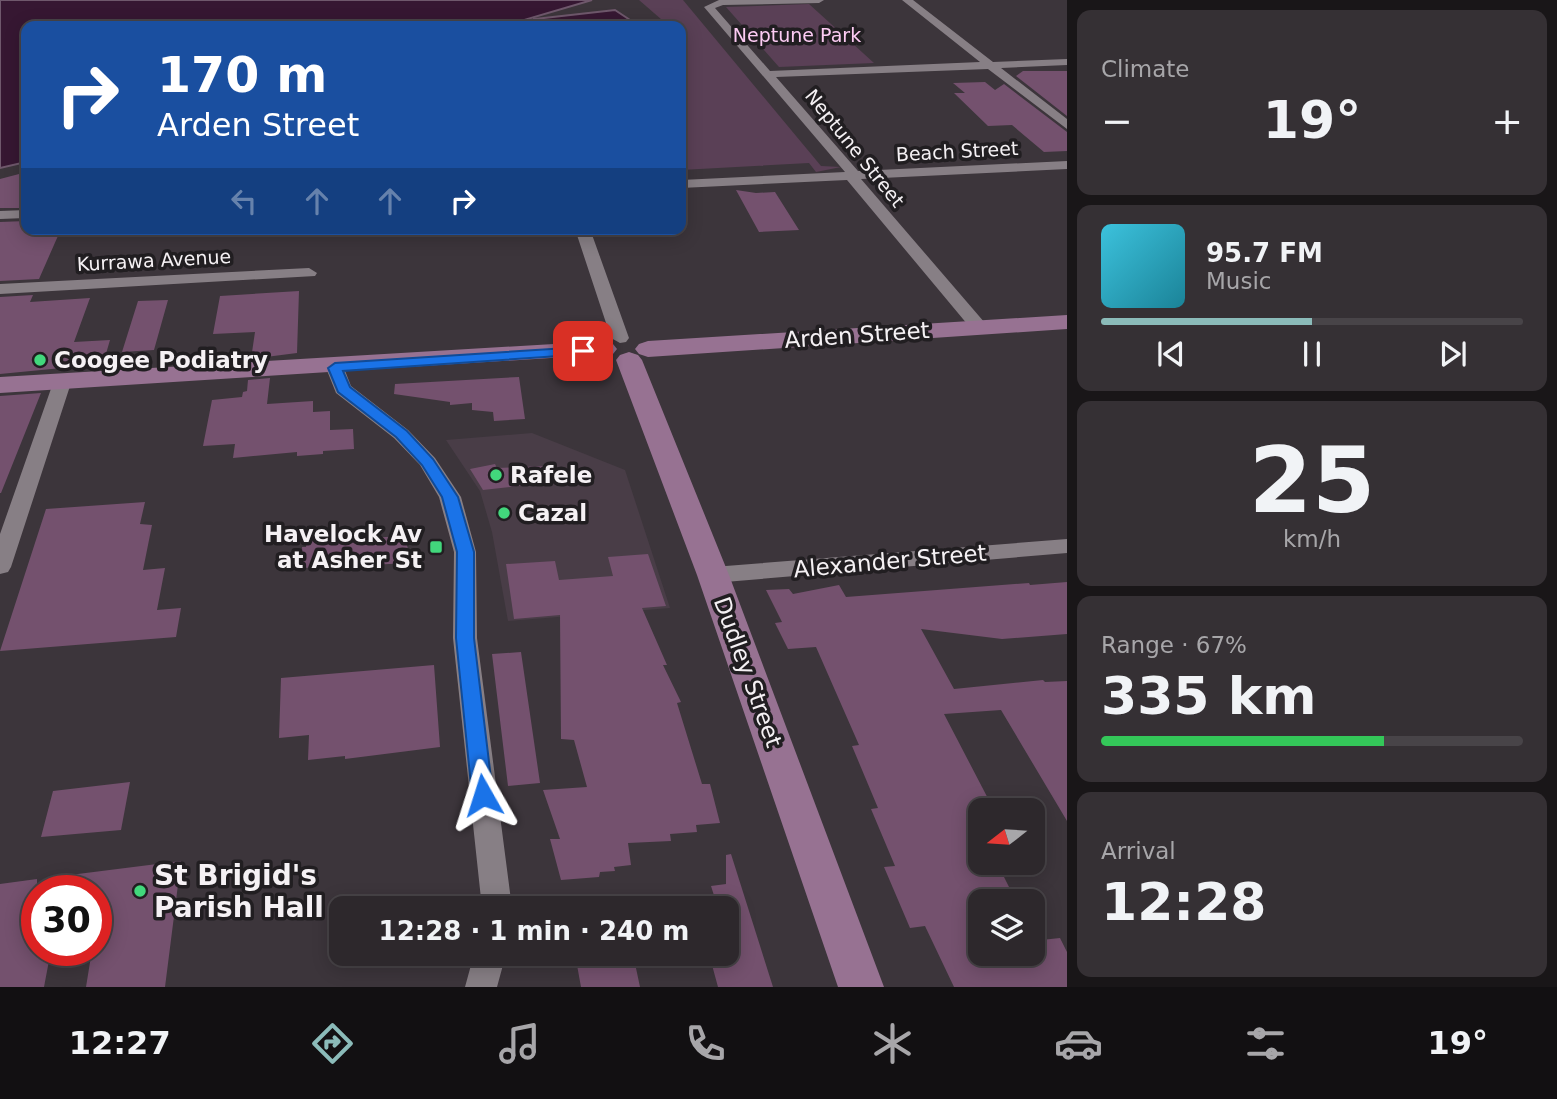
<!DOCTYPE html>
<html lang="en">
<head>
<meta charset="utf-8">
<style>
	:root { --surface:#2d282c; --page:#353034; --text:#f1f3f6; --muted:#a7a6a9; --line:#484448; --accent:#8bbbb9 }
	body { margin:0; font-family:"DejaVu Sans",sans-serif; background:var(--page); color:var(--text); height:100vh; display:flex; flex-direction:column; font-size:26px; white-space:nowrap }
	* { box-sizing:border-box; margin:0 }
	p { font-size:23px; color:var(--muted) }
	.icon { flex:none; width:38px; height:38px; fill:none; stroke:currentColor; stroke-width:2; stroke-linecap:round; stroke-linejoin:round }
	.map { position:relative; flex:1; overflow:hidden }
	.panel { display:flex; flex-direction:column; gap:10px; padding:10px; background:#191618; width:490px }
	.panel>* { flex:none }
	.hud { position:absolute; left:21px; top:21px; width:665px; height:214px; border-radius:14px; box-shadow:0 4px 18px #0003,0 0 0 2px var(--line); background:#1a4fa0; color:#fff; overflow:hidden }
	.needle { width:46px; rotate:253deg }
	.controls { position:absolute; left:968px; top:798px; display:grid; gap:14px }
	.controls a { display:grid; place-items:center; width:77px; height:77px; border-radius:14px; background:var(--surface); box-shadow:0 4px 18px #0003,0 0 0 2px var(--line); font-size:35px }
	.speed { position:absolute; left:21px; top:875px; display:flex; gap:14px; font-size:35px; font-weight:700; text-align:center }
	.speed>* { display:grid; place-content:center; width:91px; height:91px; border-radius:50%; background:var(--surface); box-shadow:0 4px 18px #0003,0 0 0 2px var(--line); line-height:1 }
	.speed .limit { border:10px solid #d22; background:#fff; color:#111 }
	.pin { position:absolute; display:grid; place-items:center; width:60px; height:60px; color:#fff; margin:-30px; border-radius:14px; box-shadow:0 4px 10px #0006 }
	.me { position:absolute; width:77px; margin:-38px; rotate:354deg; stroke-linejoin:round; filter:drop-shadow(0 0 5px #0008) }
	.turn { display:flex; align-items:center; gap:24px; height:147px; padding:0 21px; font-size:32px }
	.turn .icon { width:91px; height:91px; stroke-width:2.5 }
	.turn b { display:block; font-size:49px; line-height:60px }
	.lanes { display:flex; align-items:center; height:66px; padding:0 21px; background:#0003; justify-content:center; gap:35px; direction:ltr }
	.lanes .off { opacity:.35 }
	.big { font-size:52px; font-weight:700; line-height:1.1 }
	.panel .card { flex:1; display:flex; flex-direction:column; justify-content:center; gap:10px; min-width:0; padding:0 24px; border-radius:14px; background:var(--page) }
	.panel .dial { align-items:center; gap:0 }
	.dial b { font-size:91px; line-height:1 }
	.song { display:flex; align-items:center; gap:21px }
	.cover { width:84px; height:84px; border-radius:10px; background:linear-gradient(135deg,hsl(190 70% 55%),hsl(190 70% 35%)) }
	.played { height:7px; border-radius:4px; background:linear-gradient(90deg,var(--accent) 50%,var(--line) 50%) }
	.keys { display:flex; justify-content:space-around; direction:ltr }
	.heat { display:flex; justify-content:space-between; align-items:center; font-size:38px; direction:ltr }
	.charge { height:10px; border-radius:5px; background:linear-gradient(90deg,#34c759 67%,var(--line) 0) }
	.trip { position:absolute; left:329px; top:896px; width:410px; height:70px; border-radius:14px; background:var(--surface); box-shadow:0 4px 18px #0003,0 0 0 2px var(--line); font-weight:700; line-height:70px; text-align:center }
	.tab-bar { display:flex; height:112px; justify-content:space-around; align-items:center; background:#121012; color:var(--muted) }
	.tab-bar .icon { width:49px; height:49px }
	.tab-bar .current { color:var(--accent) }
	.tab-bar b { font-size:32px; color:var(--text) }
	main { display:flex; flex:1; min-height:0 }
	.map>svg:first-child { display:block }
	.built { fill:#493d47 }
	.green { fill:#5a4056 }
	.water { fill:#361732; stroke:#6f586c; stroke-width:2 }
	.building { fill:#74516e }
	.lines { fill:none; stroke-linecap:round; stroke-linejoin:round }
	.street { fill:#877f85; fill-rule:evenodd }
	.secondary { fill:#977292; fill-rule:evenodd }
	.route { fill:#1a73e8; stroke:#114b97; stroke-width:2 }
	.poi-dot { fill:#42d77c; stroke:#211e21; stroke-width:2.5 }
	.labels { text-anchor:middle; stroke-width:7; stroke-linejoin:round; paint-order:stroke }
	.far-park-label { font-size:19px; fill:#fccbf3; stroke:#211e21 }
	.far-street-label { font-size:19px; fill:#f5f1f4; stroke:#211e21 }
	.street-label { font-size:23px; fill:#f5f1f4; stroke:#211e21 }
	.poi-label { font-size:23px; font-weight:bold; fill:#f5f1f4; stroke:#211e21; text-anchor:start }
	.near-poi-label { font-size:28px; font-weight:bold; fill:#f5f1f4; stroke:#211e21; text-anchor:start }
</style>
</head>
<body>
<main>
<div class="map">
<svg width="1067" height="987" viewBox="0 0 1067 987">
	<rect width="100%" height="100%" fill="#3c353b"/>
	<path class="built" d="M532,433L625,470L670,608L508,621L492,532L480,491L446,440Z"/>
	<path class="green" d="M639,0H683L821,166L841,167L816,172L809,163L681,170V26H669Z
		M809,4L874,63L779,67L726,7Z"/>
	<path class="water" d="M0,0H592L504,26H26V162L0,168Z
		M615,10L639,26H544L535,19Z"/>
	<path class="building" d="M1023,71H1067V116L1016,76Z
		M985,82L995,90L1004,84L1067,132V151L1044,152L1012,125L988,126L954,93H965L953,83Z
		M19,174L26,183V208H0V179Z
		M736,190L756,193L775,192L799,230L759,232Z
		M26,221V229H61L39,279L0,281V222Z
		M299,291L297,353L251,359L255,332L213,334L220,296Z
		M33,295L30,302L90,298L74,342L110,340L103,364L0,374V297Z
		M168,300L154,350L122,352L138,301Z
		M519,377L525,419L494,421L493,412L472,410V403L450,405V402L394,394L395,384Z
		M270,378L267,404L313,401V412L330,411V430L353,429L354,449L323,451V454L297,456V452L233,458L235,444L203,446L212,400L242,397L243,392L247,391L248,380Z
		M41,393L1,493H0V396Z
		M495,464L497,468L551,466L553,482L483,490L470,469Z
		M145,502L140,524L152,525L143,570L165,568L157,610L181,608L176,637L0,651L46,509Z
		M405,536L411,563L303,568L302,547H306L307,541Z
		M648,554L666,606L642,608L667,665H663L681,702L677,703L702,784H710L720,823L696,825L697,832L670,834L671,841L628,843L631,865L614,867L615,871L600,872L599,877L561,880L550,839H560L543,790L587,787L574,740L561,739L560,615L514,619L506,564L555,561L559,580L613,576L608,557Z
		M1067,582V634L1002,639L921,629L954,689L1043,680L1045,682L1067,681V821L1001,710L944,714L994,810H980V863H997L1016,901H980V954H1032V941L1060,938L1067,952V987H954L925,926L910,928L884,867L895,866L871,809L878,808L852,746L859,745L816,647L788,649L775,623L782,622L766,590L789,589L793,594L839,585L846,597L1029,583L1030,585Z
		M521,652L540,783L508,786L492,654Z
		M434,665L440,747L345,759V756L308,760L309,735L279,738L281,678Z
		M130,782L121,830L41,837L53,791Z
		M731,854L773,987H718L709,954H726V908H718L711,886L726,884V855Z
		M181,861L165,987H86L92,950H96V930L103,891H55L54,877Z
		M37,879V950H51L44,987H0V884Z
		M575,954H633L640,987H581Z"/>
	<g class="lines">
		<path class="street" d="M719,0H824L819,3L723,5L715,8L770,71L980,62L902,0H913L993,62L1067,59V65L1001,68L1067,119V129L988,69L776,77L858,171L1067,161V169L861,179L985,323L988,327L985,331H973L847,180L681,188V180L845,172L704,7Z
			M26,210V218L0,219V211Z
			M575,229H590L629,338L626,342L620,343L611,338Z
			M309,268L317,273L315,276L0,294V284Z
			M335,363L344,368L351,386L408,430L435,458L461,497L476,552L477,638L512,908H482L453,638L454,552L439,497L420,465L394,438L336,393L326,368Z
			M62,377L71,383L11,567L8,572L0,574V534L53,383Z
			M1067,539V553L713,583L705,580L702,575L705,570L713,567Z
			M474,954H506L497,987H465Z"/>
		<path class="secondary" d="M1067,315V329L648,357L639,354L635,349L639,344L648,341Z
			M604,341L613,344L617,349L613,354L0,393V377Z
			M629,352L638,355L642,360L729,575L884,987H838L697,575L616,360L620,355Z"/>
	</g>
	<path class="route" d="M583,347L588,348V354L343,371L350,387L407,431L433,459L458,497L474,552V638L493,795L490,801L483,803L475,801L472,795L456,638L457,552L442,497L422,465L396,437L338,392L328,368L335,363Z"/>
	<g class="poi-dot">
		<circle cx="40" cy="360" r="7"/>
		<circle cx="496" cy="475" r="7"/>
		<circle cx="504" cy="513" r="7"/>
		<rect x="429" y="540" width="14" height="14" rx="3.5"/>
		<circle cx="140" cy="891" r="7"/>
	</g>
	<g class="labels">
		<g class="far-park-label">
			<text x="797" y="42">Neptune Park</text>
		</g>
		<g class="far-street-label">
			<text transform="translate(855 148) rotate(51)" y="7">Neptune Street</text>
			<text transform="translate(957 151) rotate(-3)" y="7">Beach Street</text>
			<text transform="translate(154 260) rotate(-3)" y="7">Kurrawa Avenue</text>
		</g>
		<g class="street-label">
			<text transform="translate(857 335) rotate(-4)" y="8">Arden Street</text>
			<text transform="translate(890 561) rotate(-5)" y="8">Alexander Street</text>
			<text transform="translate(748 672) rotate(70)" y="8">Dudley Street</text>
		</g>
		<g class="poi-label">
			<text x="54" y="368">Coogee Podiatry</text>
			<text x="510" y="483">Rafele</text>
			<text x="518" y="521">Cazal</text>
			<text x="422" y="542" text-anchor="end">Havelock Av<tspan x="422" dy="26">at Asher St</tspan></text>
		</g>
		<g class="near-poi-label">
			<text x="154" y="885">St Brigid's<tspan x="154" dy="32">Parish Hall</tspan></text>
		</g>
	</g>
</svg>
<div class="controls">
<a><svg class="needle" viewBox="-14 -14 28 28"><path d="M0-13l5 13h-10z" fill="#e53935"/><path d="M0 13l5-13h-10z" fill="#a7a6a9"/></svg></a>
<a><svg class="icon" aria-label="layers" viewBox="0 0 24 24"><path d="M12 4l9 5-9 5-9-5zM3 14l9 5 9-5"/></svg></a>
</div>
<div class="speed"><div class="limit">30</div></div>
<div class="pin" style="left:583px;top:351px;background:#d93025"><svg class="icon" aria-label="arrive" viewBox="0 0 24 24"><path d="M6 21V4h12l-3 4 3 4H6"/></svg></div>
<svg class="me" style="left:483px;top:795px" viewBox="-20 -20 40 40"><path d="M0-17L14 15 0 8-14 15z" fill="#1a73e8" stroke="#fff" stroke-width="4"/></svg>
<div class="trip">12:28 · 1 min · 240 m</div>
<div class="hud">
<div class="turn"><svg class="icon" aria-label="right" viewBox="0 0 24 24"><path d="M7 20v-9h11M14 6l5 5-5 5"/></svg><div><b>170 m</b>Arden Street</div></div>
<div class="lanes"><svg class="icon off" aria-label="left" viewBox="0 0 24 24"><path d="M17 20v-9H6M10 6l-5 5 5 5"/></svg><svg class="icon off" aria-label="ahead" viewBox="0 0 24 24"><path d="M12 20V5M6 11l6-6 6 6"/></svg><svg class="icon off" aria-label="ahead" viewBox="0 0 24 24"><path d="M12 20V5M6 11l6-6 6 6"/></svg><svg class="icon" aria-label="right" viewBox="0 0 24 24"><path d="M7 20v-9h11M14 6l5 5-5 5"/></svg></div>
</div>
</div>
<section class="panel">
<div class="card"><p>Climate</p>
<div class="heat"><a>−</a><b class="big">19°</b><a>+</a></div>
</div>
<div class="card">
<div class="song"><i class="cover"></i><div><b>95.7 FM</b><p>Music</p></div></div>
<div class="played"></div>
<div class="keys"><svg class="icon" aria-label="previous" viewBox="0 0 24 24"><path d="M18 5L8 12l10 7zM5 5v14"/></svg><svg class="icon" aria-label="pause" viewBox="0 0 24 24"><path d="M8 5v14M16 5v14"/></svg><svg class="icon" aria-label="next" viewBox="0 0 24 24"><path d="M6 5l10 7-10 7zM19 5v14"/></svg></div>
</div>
<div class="card dial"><b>25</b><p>km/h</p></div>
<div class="card"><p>Range · 67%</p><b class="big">335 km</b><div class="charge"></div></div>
<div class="card"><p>Arrival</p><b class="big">12:28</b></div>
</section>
</main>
<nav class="tab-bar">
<b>12:27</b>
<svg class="icon current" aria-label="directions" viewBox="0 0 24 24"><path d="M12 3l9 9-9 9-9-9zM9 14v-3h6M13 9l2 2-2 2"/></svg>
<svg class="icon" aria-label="music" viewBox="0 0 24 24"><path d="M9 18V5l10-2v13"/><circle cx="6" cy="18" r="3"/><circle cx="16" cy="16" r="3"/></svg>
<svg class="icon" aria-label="phone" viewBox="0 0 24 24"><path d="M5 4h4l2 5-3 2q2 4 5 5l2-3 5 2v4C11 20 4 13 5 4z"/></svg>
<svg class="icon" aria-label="climate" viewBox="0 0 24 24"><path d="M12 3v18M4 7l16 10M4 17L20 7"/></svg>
<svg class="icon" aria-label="car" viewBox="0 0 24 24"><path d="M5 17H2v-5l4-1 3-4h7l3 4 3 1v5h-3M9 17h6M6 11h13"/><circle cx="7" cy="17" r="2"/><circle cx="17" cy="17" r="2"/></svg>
<svg class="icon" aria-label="filters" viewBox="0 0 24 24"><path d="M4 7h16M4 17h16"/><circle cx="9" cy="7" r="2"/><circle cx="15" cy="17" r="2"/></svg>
<b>19°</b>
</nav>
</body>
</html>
